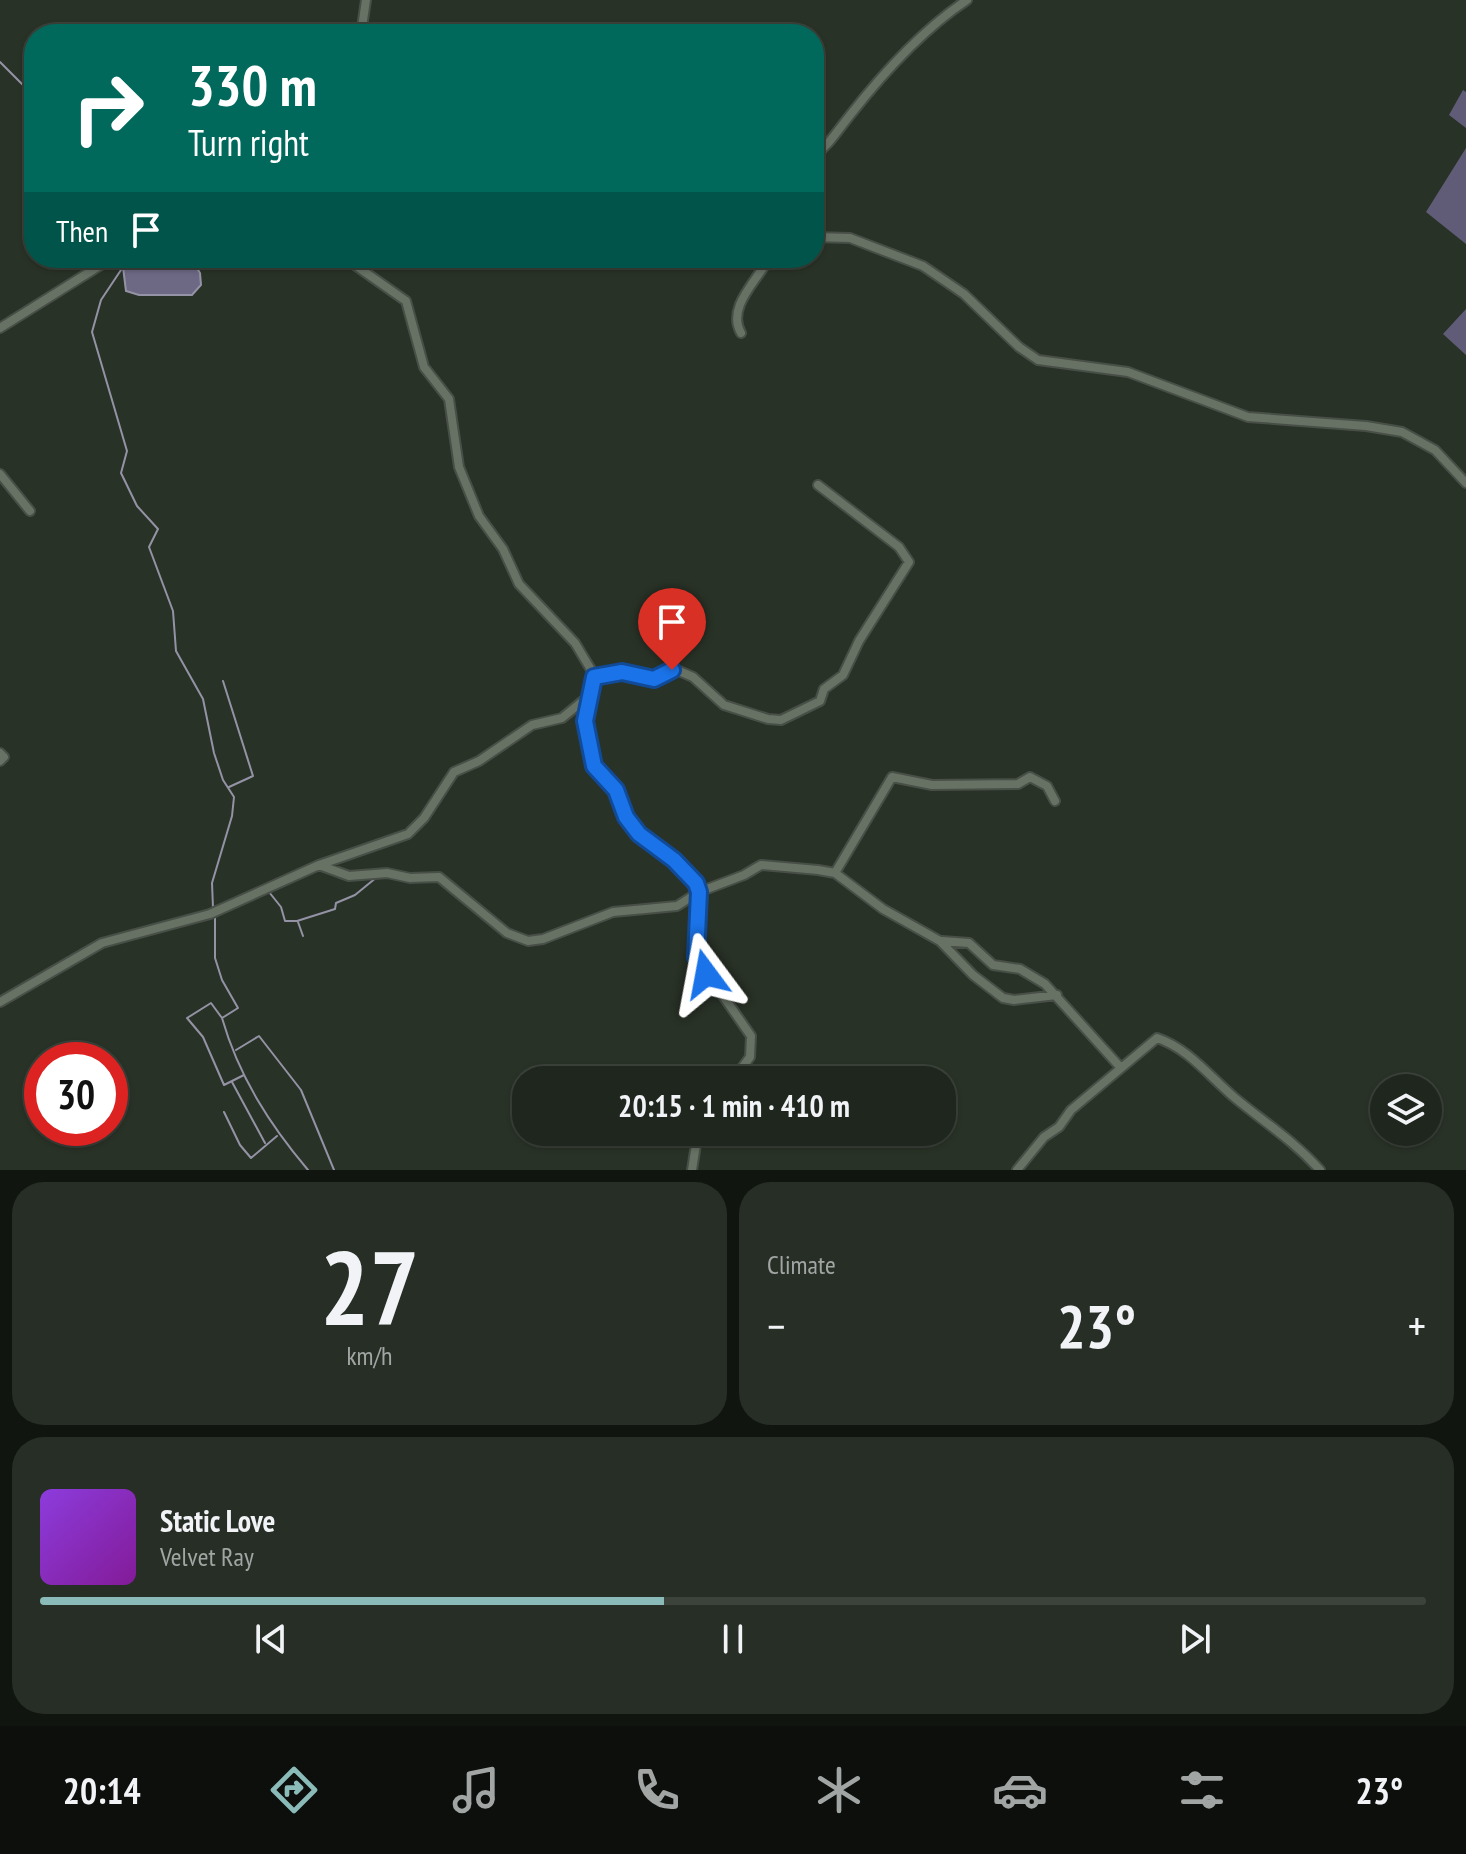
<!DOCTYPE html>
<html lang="en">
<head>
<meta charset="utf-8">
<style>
	:root { --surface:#1f261d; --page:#272e26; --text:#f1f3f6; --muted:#a1a5a4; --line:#3c433b; --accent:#8bbbb9 }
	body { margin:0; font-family:"PT Sans Narrow",sans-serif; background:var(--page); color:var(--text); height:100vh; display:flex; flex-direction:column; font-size:30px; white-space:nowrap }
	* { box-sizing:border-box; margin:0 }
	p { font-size:26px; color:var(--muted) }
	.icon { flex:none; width:44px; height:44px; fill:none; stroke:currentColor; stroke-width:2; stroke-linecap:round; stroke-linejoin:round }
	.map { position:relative; height:1170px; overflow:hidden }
	.panel { display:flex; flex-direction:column; gap:12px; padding:12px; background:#111510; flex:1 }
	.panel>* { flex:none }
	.top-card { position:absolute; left:24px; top:24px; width:800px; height:244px; border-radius:32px; box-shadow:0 2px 6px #0004,0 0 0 2px var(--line); background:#00695c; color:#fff; overflow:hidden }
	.controls { position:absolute; left:1370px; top:1074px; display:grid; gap:16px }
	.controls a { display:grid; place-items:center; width:72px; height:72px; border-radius:50%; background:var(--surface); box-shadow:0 2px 6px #0004,0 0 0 2px var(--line); font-size:40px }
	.speed { position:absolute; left:24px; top:1042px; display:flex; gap:16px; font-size:40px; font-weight:700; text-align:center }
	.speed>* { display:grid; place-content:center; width:104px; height:104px; border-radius:50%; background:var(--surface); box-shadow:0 2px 6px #0004,0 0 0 2px var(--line); line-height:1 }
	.speed .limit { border:12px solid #d22; background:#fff; color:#111 }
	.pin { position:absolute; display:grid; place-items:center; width:68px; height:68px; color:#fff; margin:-82px -34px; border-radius:50% 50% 50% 0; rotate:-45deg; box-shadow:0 0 8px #0007 }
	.pin .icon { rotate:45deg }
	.me { position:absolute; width:88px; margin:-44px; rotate:347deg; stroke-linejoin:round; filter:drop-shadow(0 0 6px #0008) }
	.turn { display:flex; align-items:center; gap:28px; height:168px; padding:0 32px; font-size:36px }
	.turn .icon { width:104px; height:104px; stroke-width:2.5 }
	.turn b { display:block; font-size:56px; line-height:68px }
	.then { display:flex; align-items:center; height:76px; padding:0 32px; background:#0003; gap:16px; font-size:30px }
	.big { font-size:60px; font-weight:700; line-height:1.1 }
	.panel .widget { flex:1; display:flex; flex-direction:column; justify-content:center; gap:12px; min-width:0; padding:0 28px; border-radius:32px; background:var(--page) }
	.panel .dial { align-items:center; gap:0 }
	.dial b { font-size:104px; line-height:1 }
	.song { display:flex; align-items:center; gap:24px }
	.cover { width:96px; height:96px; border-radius:12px; background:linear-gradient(135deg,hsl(270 70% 55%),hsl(290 70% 35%)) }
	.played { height:8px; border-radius:4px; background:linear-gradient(90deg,var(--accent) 45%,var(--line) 45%) }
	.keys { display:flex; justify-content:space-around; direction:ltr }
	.heat { display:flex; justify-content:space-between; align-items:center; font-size:44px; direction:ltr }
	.panel .tiles { flex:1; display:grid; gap:12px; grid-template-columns:1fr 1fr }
	.widget:last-child { grid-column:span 2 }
	.trip { position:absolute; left:512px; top:1066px; width:444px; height:80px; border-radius:32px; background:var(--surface); box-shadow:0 2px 6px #0004,0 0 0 2px var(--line); font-weight:700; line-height:80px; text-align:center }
	.tabs { display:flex; height:128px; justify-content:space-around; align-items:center; background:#0c0f0c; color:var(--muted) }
	.tabs .icon { width:56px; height:56px }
	.tabs .on { color:var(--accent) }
	.tabs b { font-size:36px; color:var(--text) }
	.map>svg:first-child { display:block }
	.forest { fill:#605c78 }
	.water { fill:#6d6985; stroke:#9493a5; stroke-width:2 }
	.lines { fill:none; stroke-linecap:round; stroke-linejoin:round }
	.stream { stroke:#9493a5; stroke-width:2 }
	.minor-casing { stroke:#474f46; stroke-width:12 }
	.minor { stroke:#677164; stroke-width:8 }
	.route-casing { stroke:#114b97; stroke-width:20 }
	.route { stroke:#1a73e8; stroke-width:14 }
</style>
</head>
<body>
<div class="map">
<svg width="1466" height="1170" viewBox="0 0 1466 1170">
	<rect width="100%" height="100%" fill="#293227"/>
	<path class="forest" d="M1463,90L1466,92V128L1449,115Z
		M1466,148V244L1426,212Z
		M1466,309V355L1443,334Z"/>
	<path class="water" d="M128,258H191L200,273L201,285L192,295H139L126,291L123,267Z"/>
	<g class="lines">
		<path class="stream" d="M0,62L34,96
			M123,267L101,300L92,332L127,451L121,473L137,506L158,529L149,547L173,611L176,651L203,699L214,753L223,780L234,797L232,816L212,883L213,908
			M223,681L253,776L229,787
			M269,892L281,907L285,921H297L335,909L336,903L355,895L377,877
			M215,914V958L222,980L238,1008L222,1018C239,1077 270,1125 308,1170
			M298,922L303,936
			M222,1018L211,1003L187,1018L203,1037L224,1085L244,1075
			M236,1050L259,1036L301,1090L334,1170
			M232,1082L265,1143
			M224,1112L240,1145L251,1158L277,1136"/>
		<defs>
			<path id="minor" d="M361,34L366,0
				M814,156C830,144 838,130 851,114C884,72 922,30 967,0
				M814,237L850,238L923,266L964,294L1019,347L1038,360L1128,372L1248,417L1366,426L1402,432L1435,450L1466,483
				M345,258L406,301L424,367L449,399L459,467L479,516L503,549L519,584L575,643L593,673L595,683L585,721L594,766L616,790L626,817L639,834L681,867L699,892L696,957L751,1036L750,1057L733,1080
				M0,328L112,258
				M741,333C726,307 758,280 769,258
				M0,474L30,511
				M594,677L622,672L654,679L679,671L693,677L724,705L768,719L781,720L820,701L824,689L843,675L859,641L909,562L899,547L818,485
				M0,753L4,757L0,761
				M319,865L408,834L424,818L454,772L479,761L532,725L562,718L589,696
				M835,873L892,777L932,785L1018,784L1030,777L1047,786L1055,801
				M942,941L969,943L993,965L1020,969L1045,984L1121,1068
				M0,1002L102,943L210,914L319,865L349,876L387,873L410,878L439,877L507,933L528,941L543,939L613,912L677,906L699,892L744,875L761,865L818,870L835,873L883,909L940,941L973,975L1003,998L1014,1000L1057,995
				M692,1170L698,1132
				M1017,1170L1044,1137L1059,1127L1071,1110L1157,1038C1188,1048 1210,1077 1235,1098C1264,1122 1294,1141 1320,1170"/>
		</defs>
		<use href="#minor" class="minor-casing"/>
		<use href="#minor" class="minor"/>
	</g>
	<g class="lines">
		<defs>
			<path id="route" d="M672,670L654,679L622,672L594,677L585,721L594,766L616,790L626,817L639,834L674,860L696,883L699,892L696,957L706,974"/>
		</defs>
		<use href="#route" class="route-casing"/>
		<use href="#route" class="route"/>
	</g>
</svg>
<div class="controls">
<a><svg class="icon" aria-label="layers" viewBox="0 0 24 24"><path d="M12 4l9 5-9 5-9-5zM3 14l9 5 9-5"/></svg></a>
</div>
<div class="speed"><div class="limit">30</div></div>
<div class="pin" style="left:672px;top:670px;background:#d93025"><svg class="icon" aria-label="arrive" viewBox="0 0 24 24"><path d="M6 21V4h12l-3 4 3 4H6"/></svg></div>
<svg class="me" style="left:706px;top:974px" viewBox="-20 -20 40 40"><path d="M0-17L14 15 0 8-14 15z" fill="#1a73e8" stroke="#fff" stroke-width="4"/></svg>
<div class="trip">20:15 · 1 min · 410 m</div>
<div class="top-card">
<div class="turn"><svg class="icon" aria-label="right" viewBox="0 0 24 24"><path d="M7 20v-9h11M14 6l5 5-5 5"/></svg><div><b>330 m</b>Turn right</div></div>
<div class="then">Then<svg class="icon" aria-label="arrive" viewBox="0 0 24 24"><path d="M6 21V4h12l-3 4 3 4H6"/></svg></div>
</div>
</div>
<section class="panel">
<div class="tiles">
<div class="widget dial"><b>27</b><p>km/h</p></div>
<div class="widget"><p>Climate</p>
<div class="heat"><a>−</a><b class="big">23°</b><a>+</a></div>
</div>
<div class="widget">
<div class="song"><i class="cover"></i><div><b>Static Love</b><p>Velvet Ray</p></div></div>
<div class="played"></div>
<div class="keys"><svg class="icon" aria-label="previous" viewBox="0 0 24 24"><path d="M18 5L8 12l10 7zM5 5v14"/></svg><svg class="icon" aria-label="pause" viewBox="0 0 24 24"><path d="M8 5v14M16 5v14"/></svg><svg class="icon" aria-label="next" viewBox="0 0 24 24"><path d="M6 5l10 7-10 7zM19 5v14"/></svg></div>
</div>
</div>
</section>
<nav class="tabs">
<b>20:14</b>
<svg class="icon on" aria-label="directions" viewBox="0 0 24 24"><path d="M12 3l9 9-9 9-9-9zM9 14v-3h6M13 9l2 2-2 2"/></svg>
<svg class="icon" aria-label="music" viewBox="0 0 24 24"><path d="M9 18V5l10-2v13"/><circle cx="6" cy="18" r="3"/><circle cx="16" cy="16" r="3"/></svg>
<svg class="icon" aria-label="phone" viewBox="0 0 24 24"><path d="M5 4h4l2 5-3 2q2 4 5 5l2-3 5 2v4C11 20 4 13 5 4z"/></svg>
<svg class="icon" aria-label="climate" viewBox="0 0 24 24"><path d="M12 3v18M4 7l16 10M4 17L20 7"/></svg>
<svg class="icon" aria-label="car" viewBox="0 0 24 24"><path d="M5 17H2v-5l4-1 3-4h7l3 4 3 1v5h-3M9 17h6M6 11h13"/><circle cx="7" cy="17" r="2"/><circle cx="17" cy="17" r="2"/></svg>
<svg class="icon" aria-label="filters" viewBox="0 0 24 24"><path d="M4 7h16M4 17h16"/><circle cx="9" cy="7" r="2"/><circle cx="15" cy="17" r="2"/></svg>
<b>23°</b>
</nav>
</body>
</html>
